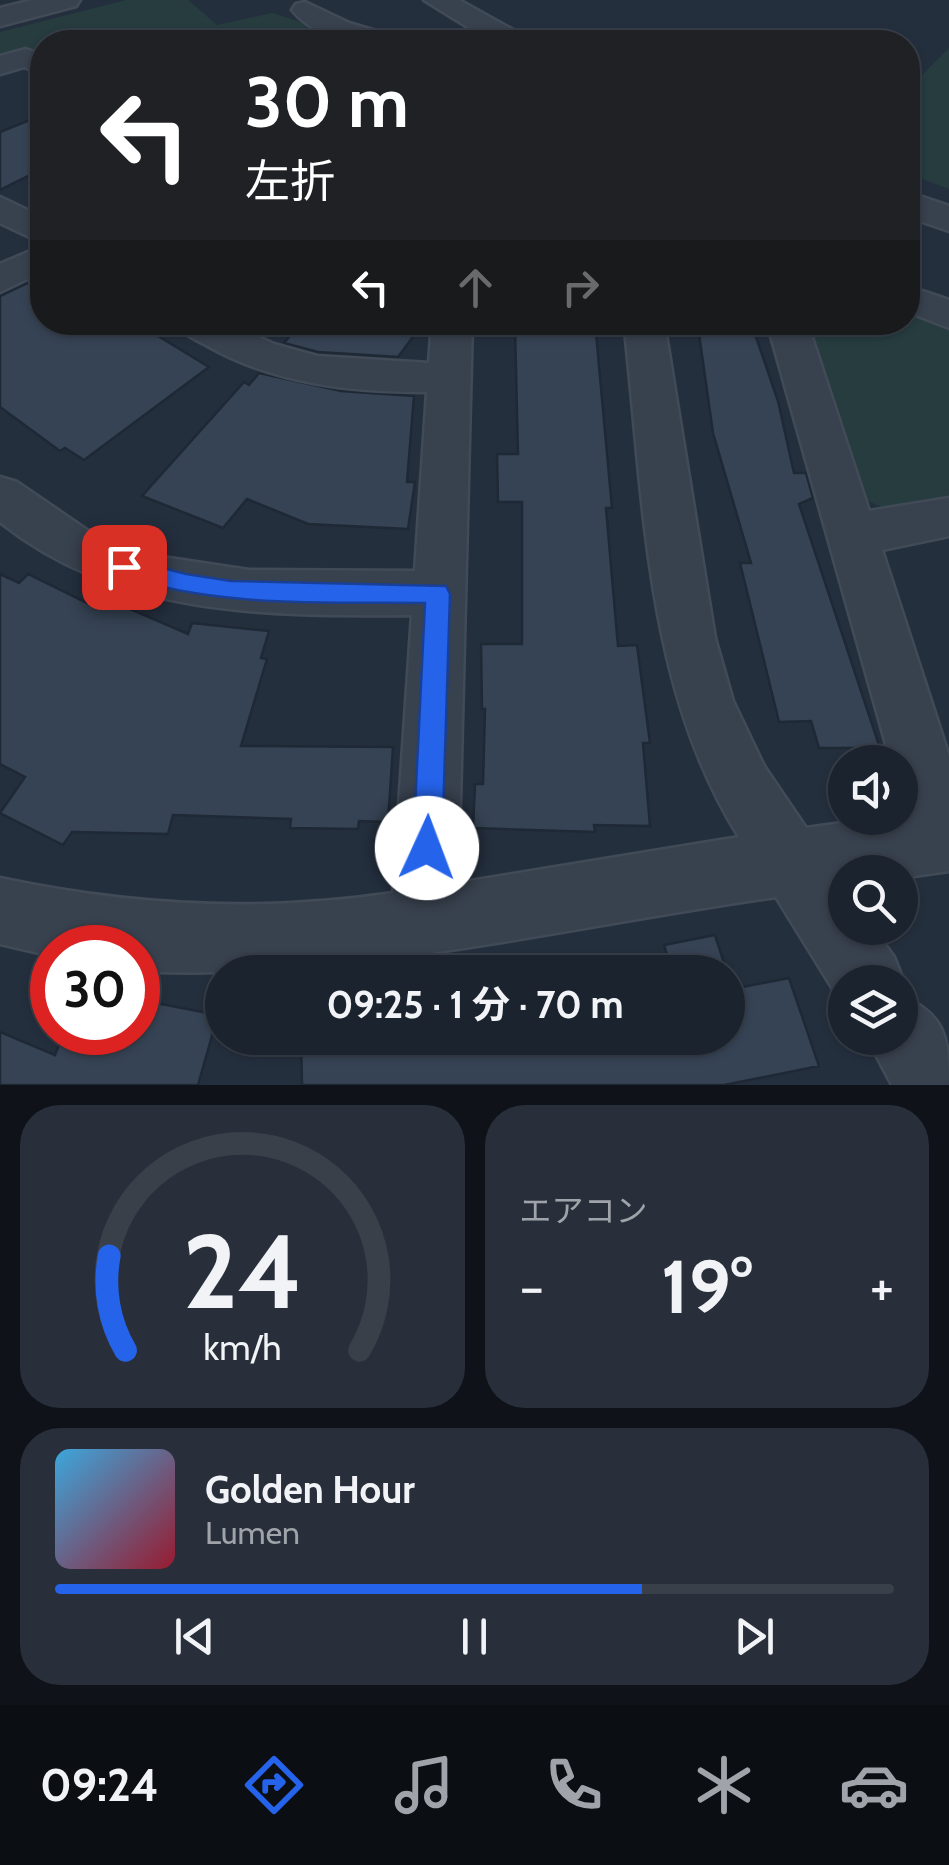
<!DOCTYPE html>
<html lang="ja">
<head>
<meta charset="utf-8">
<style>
	:root { --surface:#1b232e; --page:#282f3a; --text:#f1f3f6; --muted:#a0a4aa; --line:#39404a; --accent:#2563eb }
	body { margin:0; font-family:Cabin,"Noto Sans JP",sans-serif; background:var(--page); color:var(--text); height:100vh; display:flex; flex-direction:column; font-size:38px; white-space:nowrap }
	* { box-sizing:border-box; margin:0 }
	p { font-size:32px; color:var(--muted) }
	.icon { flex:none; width:55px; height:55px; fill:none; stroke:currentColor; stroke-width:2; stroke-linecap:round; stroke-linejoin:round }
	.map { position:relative; height:1085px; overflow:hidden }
	.drawer { display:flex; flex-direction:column; gap:20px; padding:20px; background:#0f1319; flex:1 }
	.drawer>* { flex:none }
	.hud { position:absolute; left:30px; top:30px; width:890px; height:305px; border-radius:40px; box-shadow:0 2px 8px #0004,0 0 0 2px var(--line); background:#202124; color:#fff; overflow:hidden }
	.controls { position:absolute; left:828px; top:745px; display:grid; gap:20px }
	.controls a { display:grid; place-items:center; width:90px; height:90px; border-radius:50%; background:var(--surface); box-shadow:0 2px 8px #0004,0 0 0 2px var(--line); font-size:50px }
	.speed { position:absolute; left:30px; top:925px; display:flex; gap:20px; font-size:50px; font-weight:700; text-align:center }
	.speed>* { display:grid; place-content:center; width:130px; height:130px; border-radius:50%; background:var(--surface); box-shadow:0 2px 8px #0004,0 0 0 2px var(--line); line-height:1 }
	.speed .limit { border:15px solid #d22; background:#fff; color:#111 }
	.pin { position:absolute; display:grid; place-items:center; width:85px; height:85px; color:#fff; margin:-42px; border-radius:20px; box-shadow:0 5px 15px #0006 }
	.me { position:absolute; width:110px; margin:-55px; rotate:2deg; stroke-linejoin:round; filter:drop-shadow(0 0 8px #0008) }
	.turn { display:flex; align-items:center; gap:35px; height:210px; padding:0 50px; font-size:45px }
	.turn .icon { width:130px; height:130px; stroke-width:2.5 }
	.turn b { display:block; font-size:70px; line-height:85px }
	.lanes { display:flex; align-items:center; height:95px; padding:0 50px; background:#0003; justify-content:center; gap:50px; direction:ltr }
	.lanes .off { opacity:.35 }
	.big { font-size:75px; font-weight:700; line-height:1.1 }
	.drawer .tile { flex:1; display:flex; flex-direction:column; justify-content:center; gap:15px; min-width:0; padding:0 35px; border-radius:40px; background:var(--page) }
	.drawer .dial { align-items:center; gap:0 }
	.dial svg { height:260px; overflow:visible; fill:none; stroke:var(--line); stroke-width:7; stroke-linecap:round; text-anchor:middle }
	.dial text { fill:var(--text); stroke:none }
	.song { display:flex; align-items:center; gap:30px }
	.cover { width:120px; height:120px; border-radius:15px; background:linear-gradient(135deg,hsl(200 70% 55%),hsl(350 70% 35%)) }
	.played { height:10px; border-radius:5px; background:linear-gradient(90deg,var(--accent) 70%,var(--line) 70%) }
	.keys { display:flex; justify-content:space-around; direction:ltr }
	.heat { display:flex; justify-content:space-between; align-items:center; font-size:55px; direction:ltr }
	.drawer .tiles { flex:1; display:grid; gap:20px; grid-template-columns:1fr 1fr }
	.tile:last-child { grid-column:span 2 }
	.trip { position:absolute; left:205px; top:955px; width:540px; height:100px; border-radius:50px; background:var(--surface); box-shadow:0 2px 8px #0004,0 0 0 2px var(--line); font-weight:700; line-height:100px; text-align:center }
	.tab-bar { display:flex; height:160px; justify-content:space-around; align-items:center; background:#0b0e12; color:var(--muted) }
	.tab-bar .icon { width:70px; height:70px }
	.tab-bar .selected { color:var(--accent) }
	.tab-bar b { font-size:45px; color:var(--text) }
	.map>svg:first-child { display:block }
	.green { fill:#263c3f }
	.building { fill:#364354; stroke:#1f2835; stroke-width:2.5 }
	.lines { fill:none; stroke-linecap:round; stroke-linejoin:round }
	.minor-casing { stroke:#414a57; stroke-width:5 }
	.tertiary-casing { stroke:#414a57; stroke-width:5 }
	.minor { fill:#38414e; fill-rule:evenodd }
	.tertiary { fill:#38414e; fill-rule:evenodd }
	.route { fill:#2563eb; stroke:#184099; stroke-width:2.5 }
</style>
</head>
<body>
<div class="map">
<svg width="949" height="1085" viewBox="0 0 949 1085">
	<rect width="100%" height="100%" fill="#242f3e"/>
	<path class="green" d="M126,0H188L217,25L272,13L364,42H42V55L32,51L0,59V32Z
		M949,48V189L908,174V89Z
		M908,311L949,327V496L891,511L856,496L800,323L908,322Z"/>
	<path class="building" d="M42,115V169L0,190V132Z
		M42,276V322H135L209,367L84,460L65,448L60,451L0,407V296Z
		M301,322H424L398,357L318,352L284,343Z
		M526,322H595L612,508H606L618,646L637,645L650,743H643L650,826L594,825L595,832L473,828L475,784H483L485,709H482L481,644H522V502H498L497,454H518L515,328H526Z
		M699,334H755L778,401L794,473H806L813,498L799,504L880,748H819L811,721L779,722L740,563H751L713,433Z
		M259,373L341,391L414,396L407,482H415L408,529L308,524L247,499L223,528L142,496L244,382L249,385Z
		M0,574L19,583L28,574L97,608L105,598L188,634L192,623L269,631L261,658L267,659L241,746L393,747L388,822L359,821L358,829L290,828L291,819L173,815L168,834L72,832L63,845L0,813L25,777L0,764Z
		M715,935L727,972H577L668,958L664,945Z
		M728,975L732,989L789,978L819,1066L724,1085H302L301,1041L327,1038H728Z
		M156,1003L218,1015L198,1085H0V1032L55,1055L64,1032H138V1018L150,1022Z"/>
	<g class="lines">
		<defs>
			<path id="minor" d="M305,2L349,23L393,36L397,42C362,44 316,40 292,10L296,4Z
				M26,49L42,55V74L24,67L0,74V56Z
				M0,197L42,217V243L0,223Z
				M42,246V272L0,292V264Z
				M908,286L949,300V328L908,312Z
				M175,322H227L274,344L317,356L429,363L432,322H472L458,883L739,837C644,686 644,495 624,322H664L715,638L733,701L764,766L806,828L906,814L900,793V762H891L767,322H807L869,511L949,498V536L882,550L949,756V871L900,878V872H845V928H873L894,957L904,982L900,991V982H845L844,1007L776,897C570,926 365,978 157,972L138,969V948H52V956L0,944V878C131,906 259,913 393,893L412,615C266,616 119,617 0,522V477L17,482L87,530L156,556L249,570L415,571L427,392C350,392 274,384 206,345C194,339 183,334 175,322Z
				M900,995C946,1014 949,1039 949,1085H892L867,1038H900Z"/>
			<path id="tertiary" d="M32,0H80L76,6L0,26V8Z
				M424,0H459L524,36L528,42H492Z
				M908,192L949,206V231L908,217Z"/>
		</defs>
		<use href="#minor" class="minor-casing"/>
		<use href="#tertiary" class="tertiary-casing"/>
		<use href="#minor" class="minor"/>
		<use href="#tertiary" class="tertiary"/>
	</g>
	<path class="route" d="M124,558L186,574L231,581L446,586L450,594L442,848L437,858L427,863L417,858L413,848L425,603C320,602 217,608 116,574L113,567L116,561Z"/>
</svg>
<div class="controls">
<a><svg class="icon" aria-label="sound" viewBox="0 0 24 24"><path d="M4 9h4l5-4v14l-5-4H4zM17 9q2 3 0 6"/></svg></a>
<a><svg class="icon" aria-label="search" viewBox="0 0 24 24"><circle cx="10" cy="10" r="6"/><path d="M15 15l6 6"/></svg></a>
<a><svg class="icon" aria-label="layers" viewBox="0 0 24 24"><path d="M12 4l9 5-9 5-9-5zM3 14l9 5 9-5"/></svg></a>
</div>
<div class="speed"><div class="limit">30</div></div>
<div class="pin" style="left:124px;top:567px;background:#d93025"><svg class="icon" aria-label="arrive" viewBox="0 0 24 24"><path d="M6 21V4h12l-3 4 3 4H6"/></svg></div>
<svg class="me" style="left:427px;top:848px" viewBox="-20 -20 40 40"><circle r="19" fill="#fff"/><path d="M0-13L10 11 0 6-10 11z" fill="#2563eb"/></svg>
<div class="trip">09:25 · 1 分 · 70 m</div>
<div class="hud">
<div class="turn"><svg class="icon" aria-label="left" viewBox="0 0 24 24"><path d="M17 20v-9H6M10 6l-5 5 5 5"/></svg><div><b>30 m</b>左折</div></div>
<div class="lanes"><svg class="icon" aria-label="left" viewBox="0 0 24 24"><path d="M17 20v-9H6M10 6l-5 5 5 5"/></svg><svg class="icon off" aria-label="ahead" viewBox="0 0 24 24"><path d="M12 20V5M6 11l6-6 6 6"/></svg><svg class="icon off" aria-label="right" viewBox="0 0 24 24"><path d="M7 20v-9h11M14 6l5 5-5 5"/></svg></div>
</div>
</div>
<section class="drawer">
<div class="tiles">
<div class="tile dial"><svg viewBox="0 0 100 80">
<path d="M14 69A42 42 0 1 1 86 69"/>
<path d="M14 69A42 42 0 0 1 9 40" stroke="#2563eb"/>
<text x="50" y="56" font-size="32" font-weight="700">24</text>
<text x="50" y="72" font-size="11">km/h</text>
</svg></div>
<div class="tile"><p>エアコン</p>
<div class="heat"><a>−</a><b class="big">19°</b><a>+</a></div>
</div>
<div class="tile">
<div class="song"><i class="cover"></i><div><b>Golden Hour</b><p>Lumen</p></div></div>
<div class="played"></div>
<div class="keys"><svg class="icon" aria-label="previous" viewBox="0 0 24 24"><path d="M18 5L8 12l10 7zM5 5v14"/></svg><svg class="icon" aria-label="pause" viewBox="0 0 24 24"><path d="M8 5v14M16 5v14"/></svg><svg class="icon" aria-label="next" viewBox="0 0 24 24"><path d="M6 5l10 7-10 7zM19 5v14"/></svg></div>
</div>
</div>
</section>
<nav class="tab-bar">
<b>09:24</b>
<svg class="icon selected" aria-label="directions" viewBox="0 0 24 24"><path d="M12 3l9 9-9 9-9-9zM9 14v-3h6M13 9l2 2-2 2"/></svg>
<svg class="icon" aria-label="music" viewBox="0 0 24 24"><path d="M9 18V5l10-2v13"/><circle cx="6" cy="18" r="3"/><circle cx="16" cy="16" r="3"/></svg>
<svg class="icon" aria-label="phone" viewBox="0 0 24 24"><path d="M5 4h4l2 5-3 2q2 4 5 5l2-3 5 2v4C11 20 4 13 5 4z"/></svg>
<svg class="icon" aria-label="climate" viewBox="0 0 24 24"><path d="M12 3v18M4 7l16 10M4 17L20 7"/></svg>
<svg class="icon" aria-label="car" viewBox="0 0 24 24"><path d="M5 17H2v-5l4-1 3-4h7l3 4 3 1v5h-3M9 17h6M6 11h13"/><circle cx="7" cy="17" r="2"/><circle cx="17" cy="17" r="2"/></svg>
</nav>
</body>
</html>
